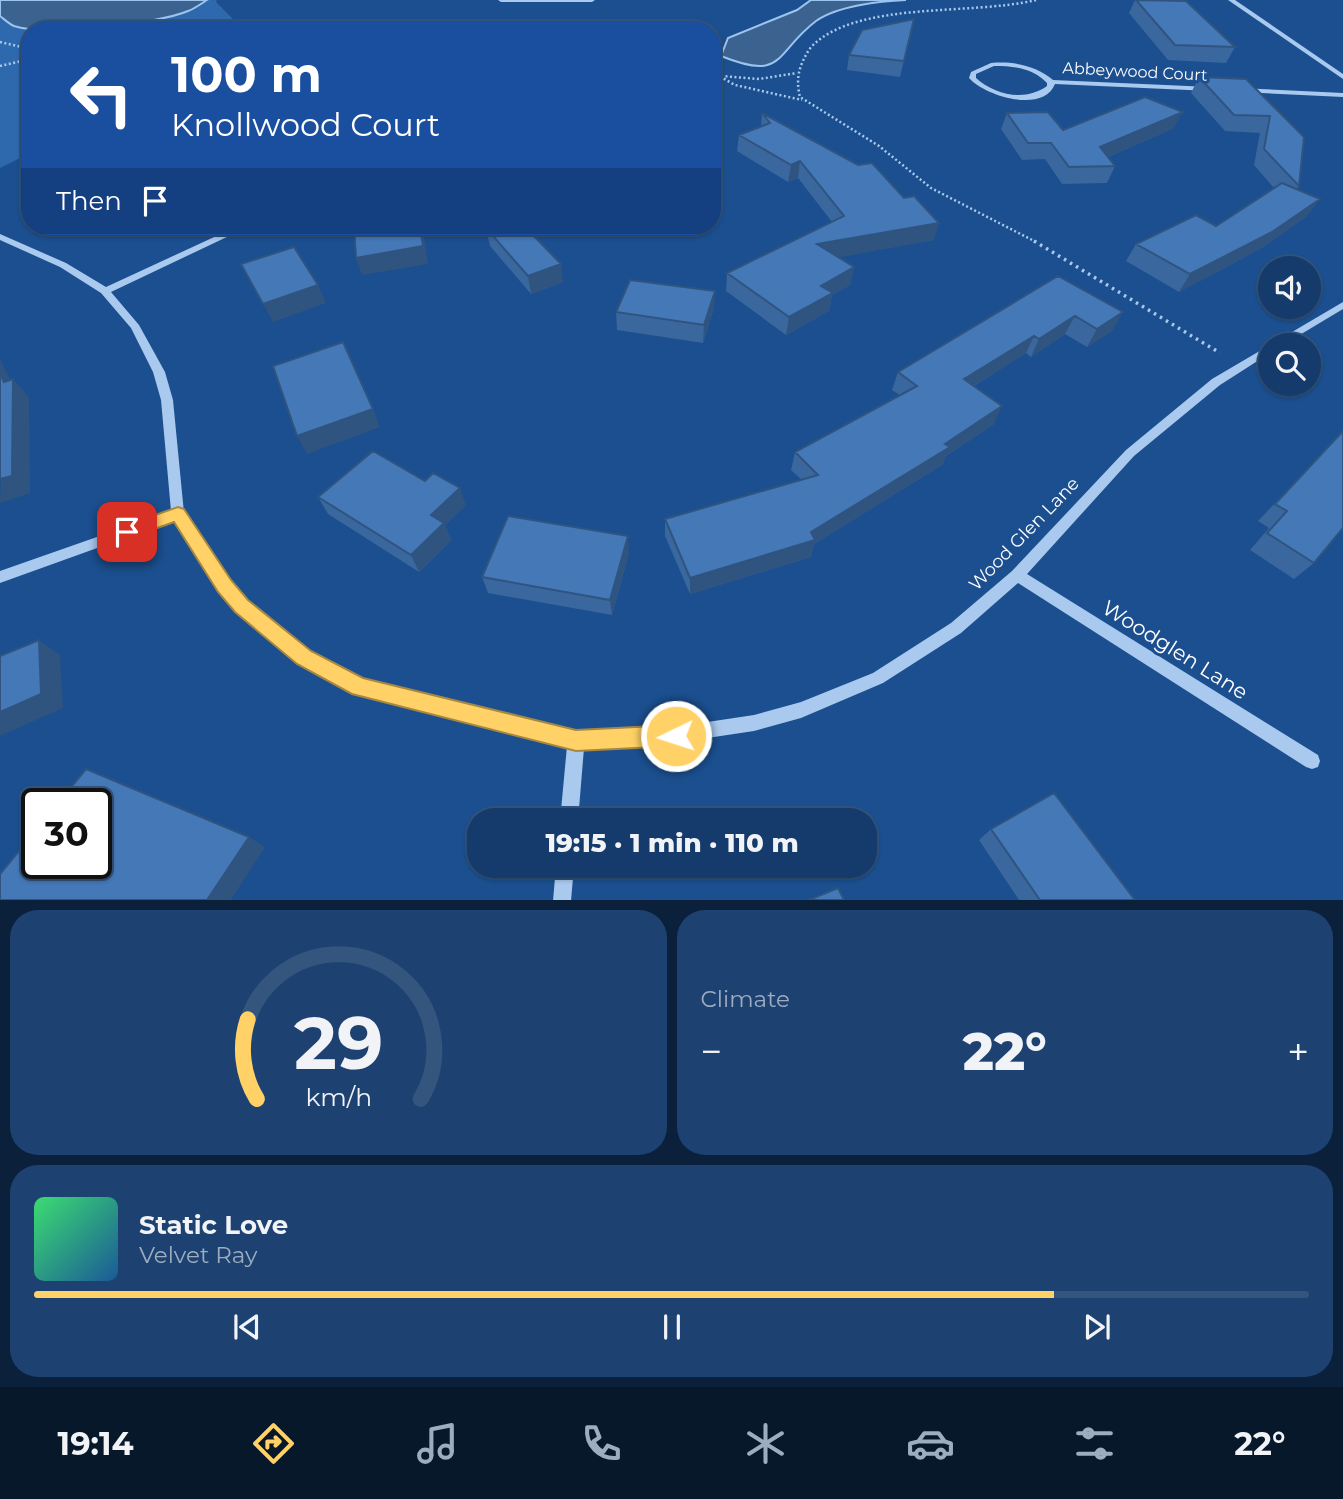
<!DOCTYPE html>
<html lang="en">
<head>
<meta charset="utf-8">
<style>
	:root { --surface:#143b6b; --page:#1d4271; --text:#f1f3f6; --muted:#9dadc1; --line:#33557e; --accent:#ffd166 }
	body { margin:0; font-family:Montserrat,sans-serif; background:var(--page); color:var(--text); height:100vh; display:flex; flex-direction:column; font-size:26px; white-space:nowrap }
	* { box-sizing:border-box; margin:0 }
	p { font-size:23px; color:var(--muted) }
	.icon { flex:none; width:38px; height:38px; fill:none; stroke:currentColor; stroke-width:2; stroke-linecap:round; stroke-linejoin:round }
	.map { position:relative; height:900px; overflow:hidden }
	.details { display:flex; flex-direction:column; gap:10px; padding:10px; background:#0b203b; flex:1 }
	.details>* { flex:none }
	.hud { position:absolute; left:21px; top:21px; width:700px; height:214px; border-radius:28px; box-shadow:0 2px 5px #0004,0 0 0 2px var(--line); background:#1a4fa0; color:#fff; overflow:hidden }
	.fabs { position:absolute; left:1258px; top:256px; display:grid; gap:14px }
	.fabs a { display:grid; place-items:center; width:63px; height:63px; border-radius:50%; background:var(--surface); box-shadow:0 2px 5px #0004,0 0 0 2px var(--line); font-size:35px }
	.speed { position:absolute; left:21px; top:788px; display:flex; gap:14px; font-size:35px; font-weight:700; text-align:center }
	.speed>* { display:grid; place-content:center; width:91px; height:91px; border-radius:50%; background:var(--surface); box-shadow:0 2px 5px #0004,0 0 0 2px var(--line); line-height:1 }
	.speed .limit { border:4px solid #111; border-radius:10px; background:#fff; color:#111 }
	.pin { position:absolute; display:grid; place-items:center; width:60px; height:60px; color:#fff; margin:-30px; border-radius:14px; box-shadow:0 4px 10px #0006 }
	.me { position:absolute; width:77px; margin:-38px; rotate:266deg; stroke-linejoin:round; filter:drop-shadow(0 0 5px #0008) }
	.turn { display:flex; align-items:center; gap:24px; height:147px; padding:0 35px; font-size:32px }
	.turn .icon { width:91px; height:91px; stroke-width:2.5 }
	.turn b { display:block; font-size:49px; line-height:60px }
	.then { display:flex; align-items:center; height:66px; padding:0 35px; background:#0003; gap:14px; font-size:26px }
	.big { font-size:52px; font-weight:800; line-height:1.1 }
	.details .card { flex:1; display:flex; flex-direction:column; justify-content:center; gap:10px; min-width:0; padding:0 24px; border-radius:28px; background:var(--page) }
	.details .dial { align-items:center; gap:0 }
	.dial svg { height:182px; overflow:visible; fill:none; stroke:var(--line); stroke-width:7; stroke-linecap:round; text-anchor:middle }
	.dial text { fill:var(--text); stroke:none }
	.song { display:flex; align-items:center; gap:21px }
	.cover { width:84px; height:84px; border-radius:10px; background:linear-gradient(135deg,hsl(140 70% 55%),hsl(210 70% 35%)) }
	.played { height:7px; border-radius:4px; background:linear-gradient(90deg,var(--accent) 80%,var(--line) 80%) }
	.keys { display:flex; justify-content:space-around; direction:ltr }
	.heat { display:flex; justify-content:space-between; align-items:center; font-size:38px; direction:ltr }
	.details .tiles { flex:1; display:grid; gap:10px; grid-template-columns:1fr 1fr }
	.card:last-child { grid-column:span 2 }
	.trip { position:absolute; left:467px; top:808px; width:410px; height:70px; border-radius:28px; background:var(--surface); box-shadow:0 2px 5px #0004,0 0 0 2px var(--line); font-weight:800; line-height:70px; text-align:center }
	.tab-bar { display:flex; height:112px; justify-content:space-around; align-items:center; background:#08182b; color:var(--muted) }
	.tab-bar .icon { width:49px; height:49px }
	.tab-bar .selected { color:var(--accent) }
	.tab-bar b { font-size:32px; color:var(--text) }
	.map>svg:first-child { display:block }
	.green { fill:#2e69ad }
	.water { fill:#3c6290; stroke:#9cc4f0; stroke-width:2 }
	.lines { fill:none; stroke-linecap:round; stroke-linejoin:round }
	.path-far1 { stroke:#a9c9ee; stroke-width:2.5; stroke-dasharray:2 2.5; stroke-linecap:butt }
	.path { stroke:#a9c9ee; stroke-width:3.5; stroke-dasharray:2.5 4.5; stroke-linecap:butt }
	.minor { fill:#a9c9ee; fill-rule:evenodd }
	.wall { fill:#3a679d }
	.shaded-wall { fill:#305480 }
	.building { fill:#4478b7; stroke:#305480; stroke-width:2 }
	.route { fill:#ffd166; stroke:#a68842; stroke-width:2 }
	.labels { text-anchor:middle; stroke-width:6; stroke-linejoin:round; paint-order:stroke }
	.far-street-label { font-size:16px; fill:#fff; stroke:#1b4f8f }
	.street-label { font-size:18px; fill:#fff; stroke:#1b4f8f }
	.near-street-label { font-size:21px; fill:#fff; stroke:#1b4f8f }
</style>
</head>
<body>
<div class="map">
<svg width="1343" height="901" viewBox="0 0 1343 901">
	<rect width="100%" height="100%" fill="#1b4f8f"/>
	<path class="green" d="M0,0H217L216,2L236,22L269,30H30V153L0,168Z"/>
	<path class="water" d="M0,0H207C201,4 194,9 188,11C158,24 44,36 14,26C9,24 4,19 0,16Z
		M811,0H906C880,1 837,6 816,21C774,53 785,82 721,56L728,38L797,10Z"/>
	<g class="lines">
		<path class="path-far1" d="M1036,0C970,16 857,0 811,47C800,63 795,77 800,97L879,146L931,188L1038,243
			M0,42L30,49
			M0,66L30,59
			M712,72L735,85L802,100
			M721,76L759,79L797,73"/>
		<path class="path" d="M1034,241L1220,353"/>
		<path class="minor" d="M498,0H595L592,2H501Z
			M1228,0H1235L1343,74V79Z
			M991,63C1012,61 1036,65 1053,80L1210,87L1214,89L1210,91L1055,84C1043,114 985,96 969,78L971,72ZM994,66C1014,66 1033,68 1047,83V86C1025,102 995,95 976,78V74Z
			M1239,88L1343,93V97L1242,92L1238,90Z
			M238,226H250L111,292L139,325L165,372L173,400L184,513L229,582L272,625L309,652L363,680L576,732L654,730L754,715L801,702L873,673L951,623L1012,571L1126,450L1212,379L1343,302V309L1283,345H1270V353L1220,385L1134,456L1027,574L1318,755L1320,761L1318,767L1312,769L1306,767L1018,583L961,633L883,683L801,718L754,731L654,746L584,748L578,821H560L567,746L360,695L299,662L262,635L219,590L175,520L0,583V571L171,511L161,400L153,372L131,328L101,293L60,267L0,240V234L66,263L106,287Z
			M556,866H574L571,901H553Z"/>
	</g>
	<path class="wall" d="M1135,0H1159L1235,47L1226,63L1168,60L1129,13Z
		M914,19L900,77L847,70L849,55Z
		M1199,77L1246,79L1304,137L1299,186L1297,189L1307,216L1260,249L1179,292L1126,261L1136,244L1216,226L1274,188L1254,165L1260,133L1225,131L1191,93Z
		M762,113L934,240L838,257L854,267L850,285L832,295L829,311L786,335L726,291L727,273L832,222L798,178L788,182L737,151L739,135L761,126Z
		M1007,113L1063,130L1174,128L1108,157L1115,166L1107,183L1062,184L1045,159L1022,160L1001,129Z
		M486,228L563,282L531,294L490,246Z
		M1058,276L1113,330L1087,347L1065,334L1031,357L1026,353L974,386L994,424L946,456L942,465L814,544L811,557L690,594L665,536V519L802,480L791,470L795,452L900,395L892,390L898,372Z
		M714,308L703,343L617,330L616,312Z
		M1343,431L1314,563L1294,579L1250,550L1269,528L1258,521Z
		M318,497L466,505L445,525L451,540L419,572L328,514Z
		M629,553L612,615L488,593L482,577Z
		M991,829L1135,900H1019L979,840Z"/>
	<path class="shaded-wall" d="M1183,112L1174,128L1092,164L1100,147Z
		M800,161L798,178L788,182L791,165Z
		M1320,199L1307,216L1260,249L1179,292L1190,274Z
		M939,223L934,240L814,262L817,244Z
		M420,226H422L423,231L428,264L362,275L356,258Z
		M561,264L563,282L531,294L528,276Z
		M854,267L850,285L832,295L829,311L786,335L789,317L821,286Z
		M318,285L326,303L273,322L263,304Z
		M715,291L714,308L703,343L704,325Z
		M1123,312L1113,330L1087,347L1097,329Z
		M1075,316L1065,334L1031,357L1039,339Z
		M1034,336L1026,353L956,397L964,379Z
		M0,359L12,383L13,379L29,397L30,493L0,503L4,382L0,373Z
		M1002,406L994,424L946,456L942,465L814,544L811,557L690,594V578L811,532Z
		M373,409L380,427L307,454L297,436Z
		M460,488L466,505L445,525L451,540L419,572L411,555L431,515Z
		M628,536L629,553L612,615L610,600Z
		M39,640L60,655L63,708L0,736V712Z
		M249,837L265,847L231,900H207Z"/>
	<path class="building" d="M1136,0L1186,1L1235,47L1175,45Z
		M914,19L904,61L849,55L862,30Z
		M1199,77L1246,79L1304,137L1299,186L1264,149L1270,116L1234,115Z
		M1145,97L1183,112L1100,147L1115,166L1069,167L1051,143H1028L1007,113L1048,112L1063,130Z
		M762,113L858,165L872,163L904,198L914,196L939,223L817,244L854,267L821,286L833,293L789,317L727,273L844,216L800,161L791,165L739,135L770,123Z
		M1282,183L1320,199L1272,232L1190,274L1136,244L1196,215L1216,226Z
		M354,226H420L423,246L356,258Z
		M493,226H524L561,264L528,276L486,228Z
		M294,247L318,285L263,304L241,264Z
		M1058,276L1123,312L1097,329L1075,316L1039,339L1034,336L964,379L1002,406L945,444L950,447L811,532L815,540L690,578L665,519L818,475L795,452L917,386L898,372Z
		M630,280L715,291L704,325L616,312Z
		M343,342L373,409L297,436L273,366Z
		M0,373L4,382L13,379L12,476L0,479Z
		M1343,431V528L1314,563L1267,533L1287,511L1275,504Z
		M373,451L425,481L433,473L460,488L431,515L444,523L411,555L318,497Z
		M508,516L628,536L610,600L482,577Z
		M39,640L41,694L0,712V656Z
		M86,769L249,837L207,900H0V874L37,829V863H96V803H58Z
		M1054,793L1135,900H1040L991,829Z
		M838,888L844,900H809Z"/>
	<path class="route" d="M178,507L184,509L231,580L248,600L311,651L363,678L576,730L676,725L683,728L686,736L683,743L676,746L576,751L352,694L297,664L235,612L218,592L174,522L127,539L119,532L121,527Z"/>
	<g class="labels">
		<g class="far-street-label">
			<text transform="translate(1135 71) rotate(3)" y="6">Abbeywood Court</text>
		</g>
		<g class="street-label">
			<text transform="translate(1024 534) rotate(-46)" y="6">Wood Glen Lane</text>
		</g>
		<g class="near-street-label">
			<text transform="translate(1175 650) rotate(32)" y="7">Woodglen Lane</text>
		</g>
	</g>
</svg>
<div class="fabs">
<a><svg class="icon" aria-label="sound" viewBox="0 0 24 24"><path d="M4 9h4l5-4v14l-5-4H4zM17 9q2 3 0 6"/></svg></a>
<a><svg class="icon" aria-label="search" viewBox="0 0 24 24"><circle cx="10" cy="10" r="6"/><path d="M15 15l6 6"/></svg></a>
</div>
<div class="speed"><div class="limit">30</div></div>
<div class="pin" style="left:127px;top:532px;background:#d93025"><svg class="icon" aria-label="arrive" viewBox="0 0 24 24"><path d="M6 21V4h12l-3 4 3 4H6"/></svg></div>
<svg class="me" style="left:676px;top:736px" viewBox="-20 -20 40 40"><circle r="17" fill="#ffd166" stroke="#fff" stroke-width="3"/><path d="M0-11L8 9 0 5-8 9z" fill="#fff"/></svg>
<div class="trip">19:15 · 1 min · 110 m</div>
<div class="hud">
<div class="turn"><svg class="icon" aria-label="left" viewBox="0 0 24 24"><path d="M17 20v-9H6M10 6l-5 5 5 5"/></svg><div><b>100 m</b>Knollwood Court</div></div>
<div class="then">Then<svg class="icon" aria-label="arrive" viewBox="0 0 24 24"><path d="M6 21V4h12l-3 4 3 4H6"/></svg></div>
</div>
</div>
<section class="details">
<div class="tiles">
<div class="card dial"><svg viewBox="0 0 100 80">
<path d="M14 69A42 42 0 1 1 86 69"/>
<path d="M14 69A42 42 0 0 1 10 34" stroke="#ffd166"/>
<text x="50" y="56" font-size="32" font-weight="700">29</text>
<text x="50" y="72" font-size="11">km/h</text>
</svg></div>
<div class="card"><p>Climate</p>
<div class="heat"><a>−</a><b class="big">22°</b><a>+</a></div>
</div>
<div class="card">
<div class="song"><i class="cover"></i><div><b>Static Love</b><p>Velvet Ray</p></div></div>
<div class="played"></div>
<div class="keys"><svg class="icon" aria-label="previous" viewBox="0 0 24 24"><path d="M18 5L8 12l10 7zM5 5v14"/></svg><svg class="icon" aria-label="pause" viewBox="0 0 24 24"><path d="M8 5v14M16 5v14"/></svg><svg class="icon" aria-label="next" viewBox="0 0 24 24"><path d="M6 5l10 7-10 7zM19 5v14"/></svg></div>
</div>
</div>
</section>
<nav class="tab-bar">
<b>19:14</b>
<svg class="icon selected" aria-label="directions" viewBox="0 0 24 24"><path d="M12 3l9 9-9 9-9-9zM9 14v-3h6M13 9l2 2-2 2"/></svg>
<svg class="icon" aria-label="music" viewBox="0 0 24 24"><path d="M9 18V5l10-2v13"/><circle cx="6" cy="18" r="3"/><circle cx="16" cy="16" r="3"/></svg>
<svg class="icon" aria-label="phone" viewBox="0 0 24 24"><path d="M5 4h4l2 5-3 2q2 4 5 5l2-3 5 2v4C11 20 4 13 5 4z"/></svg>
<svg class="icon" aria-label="climate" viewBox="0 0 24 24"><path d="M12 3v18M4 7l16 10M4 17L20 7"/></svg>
<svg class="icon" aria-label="car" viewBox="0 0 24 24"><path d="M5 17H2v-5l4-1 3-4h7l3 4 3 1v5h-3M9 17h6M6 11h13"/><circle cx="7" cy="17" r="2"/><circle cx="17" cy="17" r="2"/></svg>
<svg class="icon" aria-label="filters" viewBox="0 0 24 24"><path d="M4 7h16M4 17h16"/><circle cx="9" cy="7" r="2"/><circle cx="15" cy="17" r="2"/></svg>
<b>22°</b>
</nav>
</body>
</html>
